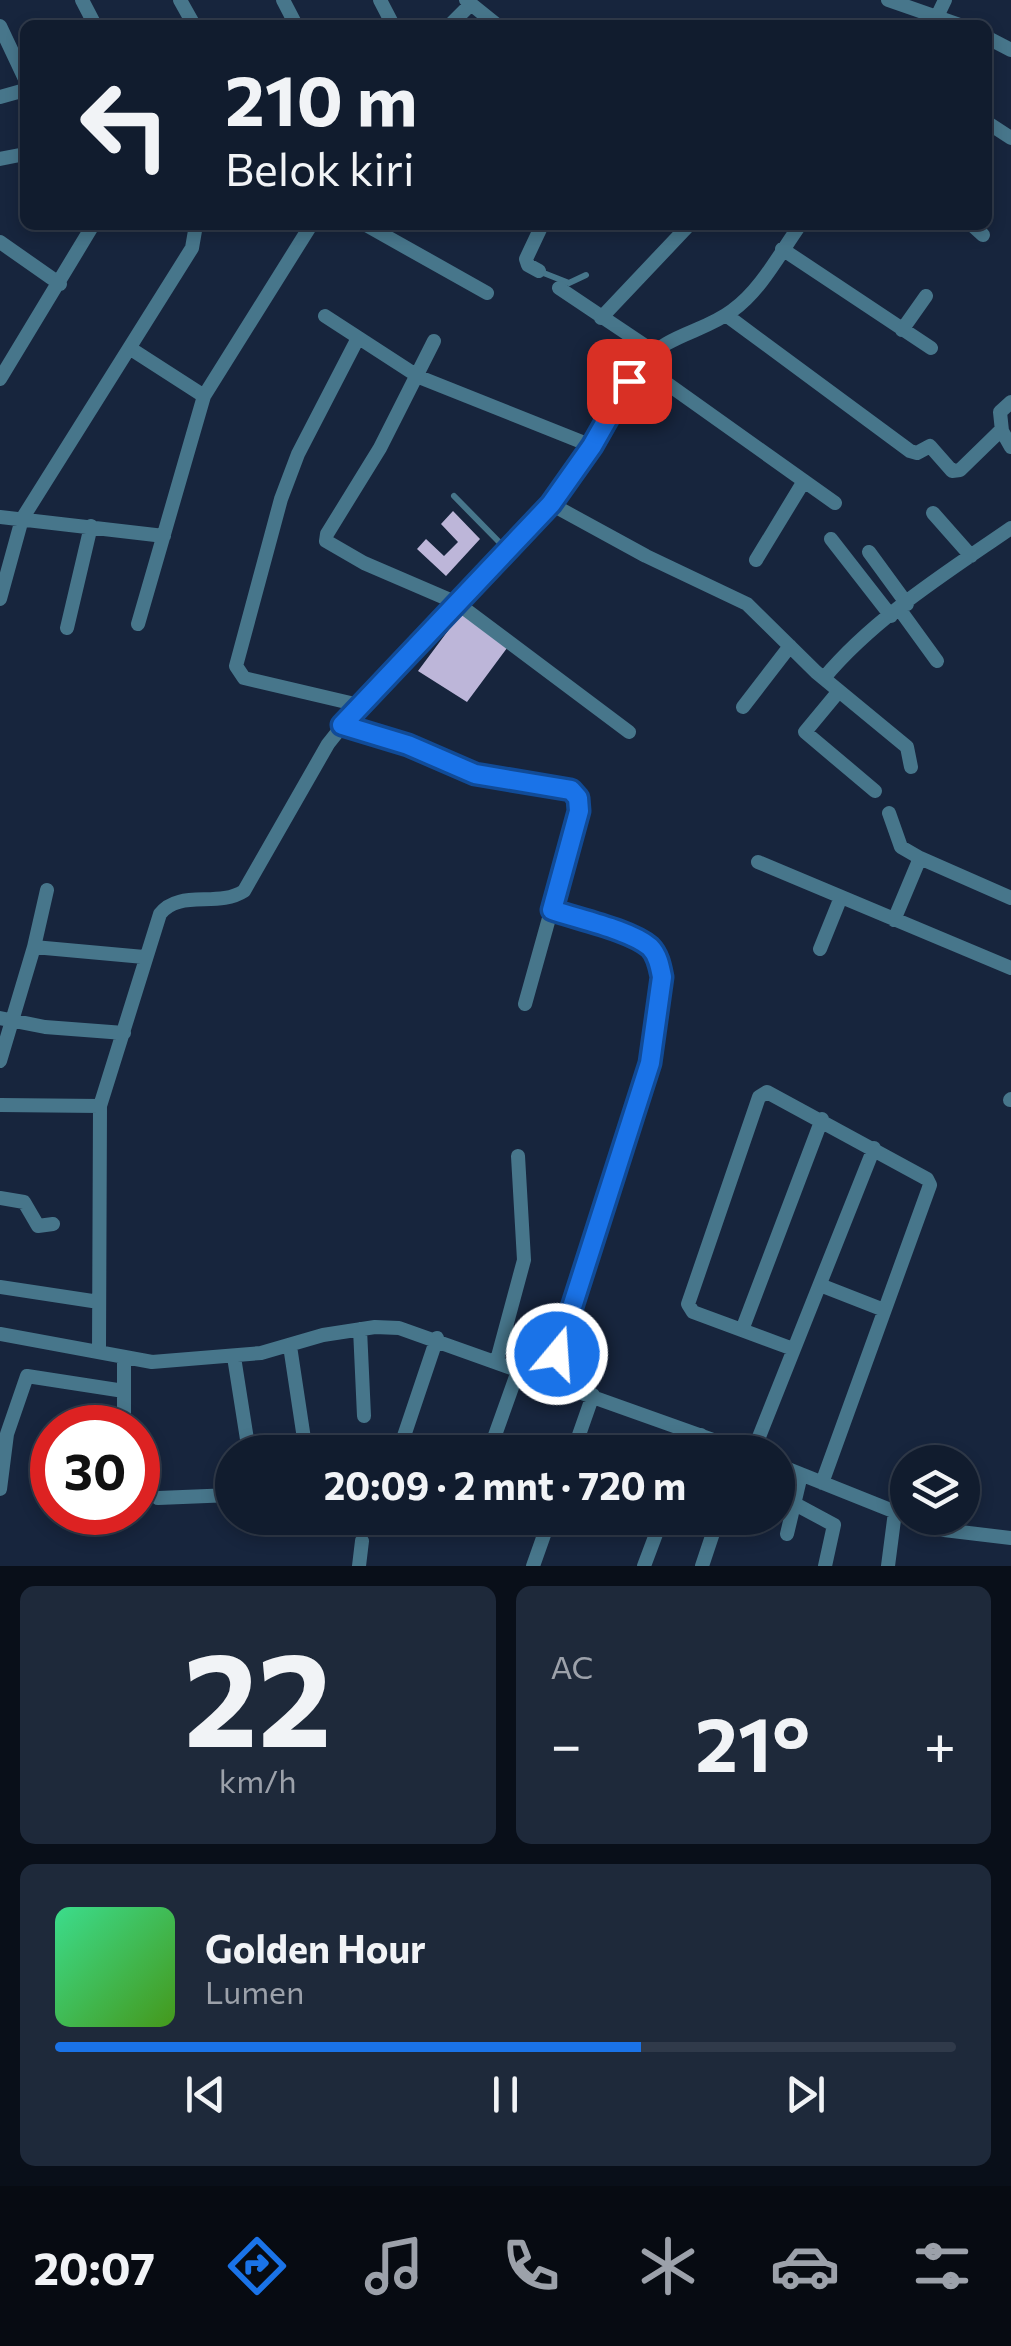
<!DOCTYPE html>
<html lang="id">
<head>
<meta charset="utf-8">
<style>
	:root { --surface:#111c2e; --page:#1e293a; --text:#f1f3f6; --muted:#9ca1aa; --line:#303a4a; --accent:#1a73e8 }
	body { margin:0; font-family:Commissioner,sans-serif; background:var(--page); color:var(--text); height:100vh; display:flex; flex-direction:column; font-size:38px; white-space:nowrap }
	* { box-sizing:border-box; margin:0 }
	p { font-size:32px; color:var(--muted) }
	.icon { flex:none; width:55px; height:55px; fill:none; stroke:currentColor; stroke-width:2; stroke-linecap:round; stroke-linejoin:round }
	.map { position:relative; height:1566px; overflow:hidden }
	.drawer { display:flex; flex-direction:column; gap:20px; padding:20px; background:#090f19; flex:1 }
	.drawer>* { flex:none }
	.guide { position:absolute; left:20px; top:20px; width:972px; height:210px; border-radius:15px; box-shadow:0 5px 15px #0003,0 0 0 2px var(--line); background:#111c2e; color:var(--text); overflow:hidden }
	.buttons { position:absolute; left:890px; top:1445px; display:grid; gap:20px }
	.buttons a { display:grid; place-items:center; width:90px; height:90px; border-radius:50%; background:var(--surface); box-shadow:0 5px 15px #0003,0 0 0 2px var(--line); font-size:50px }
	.speed { position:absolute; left:30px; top:1405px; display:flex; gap:20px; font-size:50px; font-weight:700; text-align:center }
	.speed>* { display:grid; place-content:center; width:130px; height:130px; border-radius:50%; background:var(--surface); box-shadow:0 5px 15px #0003,0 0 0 2px var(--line); line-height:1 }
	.speed .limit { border:15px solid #d22; background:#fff; color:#111 }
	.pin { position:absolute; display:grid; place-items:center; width:85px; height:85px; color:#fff; margin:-42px; border-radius:20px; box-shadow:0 5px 15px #0006 }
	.me { position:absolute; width:110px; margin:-55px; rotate:18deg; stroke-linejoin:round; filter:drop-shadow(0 0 8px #0008) }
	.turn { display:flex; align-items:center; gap:35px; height:210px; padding:0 40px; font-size:45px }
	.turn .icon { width:130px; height:130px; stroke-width:2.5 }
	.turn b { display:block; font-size:70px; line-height:85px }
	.big { font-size:75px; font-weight:700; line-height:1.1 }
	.drawer .card { flex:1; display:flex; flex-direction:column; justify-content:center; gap:15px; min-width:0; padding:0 35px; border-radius:15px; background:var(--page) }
	.drawer .dial { align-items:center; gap:0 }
	.dial b { font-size:130px; line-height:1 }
	.song { display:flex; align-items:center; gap:30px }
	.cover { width:120px; height:120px; border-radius:15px; background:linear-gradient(135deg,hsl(150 70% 55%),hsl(100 70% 35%)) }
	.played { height:10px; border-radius:5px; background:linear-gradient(90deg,var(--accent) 65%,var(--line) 65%) }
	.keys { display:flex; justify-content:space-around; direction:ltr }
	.heat { display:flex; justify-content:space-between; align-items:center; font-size:55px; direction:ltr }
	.drawer .tiles { flex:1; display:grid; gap:20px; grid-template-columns:1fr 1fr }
	.card:last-child { grid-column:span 2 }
	.trip { position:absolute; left:215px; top:1435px; width:580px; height:100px; border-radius:50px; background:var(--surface); box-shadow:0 5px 15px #0003,0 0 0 2px var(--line); font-weight:700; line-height:100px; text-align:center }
	.menu { display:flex; height:160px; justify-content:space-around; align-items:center; background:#070b12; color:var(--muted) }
	.menu .icon { width:70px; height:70px }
	.menu .on { color:var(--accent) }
	.menu b { font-size:45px; color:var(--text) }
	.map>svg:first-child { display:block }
	.building { fill:#bdb6d9 }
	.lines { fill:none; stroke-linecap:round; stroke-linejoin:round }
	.service { stroke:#47768b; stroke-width:6 }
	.minor { stroke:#47768b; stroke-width:14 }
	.route-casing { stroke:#114b97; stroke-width:25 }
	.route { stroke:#1a73e8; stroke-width:18 }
</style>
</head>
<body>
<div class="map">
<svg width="1011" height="1566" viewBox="0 0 1011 1566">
	<rect width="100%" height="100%" fill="#17253d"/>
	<path class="building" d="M453,511L480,539L446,576L417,549L426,539L444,556L458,542L441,524Z
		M462,612L510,644L467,702L418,671Z"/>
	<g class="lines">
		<path class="service" d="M541,272L569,283L586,275
			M454,496L505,548"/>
		<path class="minor" d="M82,0L95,25
			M180,0L194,25
			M283,0L296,25
			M380,0L393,25
			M466,0L497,25
			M888,0L960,25
			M450,25L469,6
			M933,25L945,0
			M0,26L25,79
			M988,38L1011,50
			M0,97L25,90
			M988,123L1011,138
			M0,159L25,154
			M366,225L487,293
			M972,225L983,235
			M0,242L60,284
			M782,249L931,348
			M539,271L528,265L526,259L542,225
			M559,288L653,351
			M726,315L910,451L917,453L930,446L952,471L960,470L999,432L1002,431L1011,447
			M325,316L419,377L592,446
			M601,318L689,225
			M902,330L926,296
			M358,338L298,454L281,499L236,666L244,678L359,705
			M434,341L380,448L327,534L326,541L364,563L457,603L629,732
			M131,349L204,396
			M641,365L835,503
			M0,379L93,225
			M1002,431L1000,412L1011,402
			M551,504L646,556L747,604L816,672L907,747L911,767
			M933,513L971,556
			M0,517L164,536
			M831,539L891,616
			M869,552L907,604
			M756,560L804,481
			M0,599L22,519L192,248L196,225
			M900,610L937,661
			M138,624L204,396L311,225
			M67,628L91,526
			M824,678C874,618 946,573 1011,528
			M839,691L805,732L875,791
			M743,707L790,646
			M342,725L408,745L475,775L564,787L578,798L579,811L525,1004
			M889,813L901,847L920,858
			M758,862L1011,968
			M47,890L34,947L144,957
			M894,920L920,858L1011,898
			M820,949L841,897
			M0,1018L45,1027L124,1033
			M0,1061L34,947
			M1010,1100L1011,1099
			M0,1105L100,1106
			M0,1198L24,1202L38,1226L53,1224
			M820,1285L884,1310
			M0,1287L99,1302
			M360,1329L364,1416
			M742,1330L822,1119
			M0,1334L152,1362L261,1353L323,1335L375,1327L399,1328L747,1452
			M290,1346L306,1452
			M793,1349L693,1312L688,1304L759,1097L767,1092L927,1179L930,1185L822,1483
			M99,1351L100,1106L160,914C179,889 218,908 244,891L328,744L359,705L551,504L641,365C668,333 703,333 733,310C761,290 780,253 800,225
			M124,1357V1428
			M234,1357L249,1452
			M497,1360L524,1260L518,1156
			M549,1379L650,1063L661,977L655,953L648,946L551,910
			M402,1442L437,1338
			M489,1452L519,1368
			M573,1452L593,1395
			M693,1452L701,1435
			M753,1452L874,1148
			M778,1465L908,1517
			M0,1489L7,1434L27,1376L124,1391
			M158,1498L232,1495
			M795,1504L834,1525L825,1566
			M910,1518L944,1530L1011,1538
			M787,1534L801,1475
			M359,1566L362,1541
			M533,1566L550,1518
			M644,1566L662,1518
			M702,1566L718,1518
			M888,1566L895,1512"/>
	</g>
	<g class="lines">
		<defs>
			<path id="route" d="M557,1354L650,1063L662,977C660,967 658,955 650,947C630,930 578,919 552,910L579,811L578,798L571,790L475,774L408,745L342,725L551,504L592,446L629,381"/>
		</defs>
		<use href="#route" class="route-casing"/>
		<use href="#route" class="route"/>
	</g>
</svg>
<div class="buttons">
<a><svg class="icon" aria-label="layers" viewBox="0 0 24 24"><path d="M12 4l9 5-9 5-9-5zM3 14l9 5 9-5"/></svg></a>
</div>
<div class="speed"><div class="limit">30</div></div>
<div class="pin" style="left:629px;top:381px;background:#d93025"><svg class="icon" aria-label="arrive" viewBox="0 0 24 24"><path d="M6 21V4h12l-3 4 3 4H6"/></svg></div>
<svg class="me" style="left:557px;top:1354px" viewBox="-20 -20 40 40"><circle r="17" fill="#1a73e8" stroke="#fff" stroke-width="3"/><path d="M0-11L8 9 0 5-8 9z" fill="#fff"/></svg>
<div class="trip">20:09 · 2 mnt · 720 m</div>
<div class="guide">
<div class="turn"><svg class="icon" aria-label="left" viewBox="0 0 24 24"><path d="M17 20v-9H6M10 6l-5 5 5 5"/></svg><div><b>210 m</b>Belok kiri</div></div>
</div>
</div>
<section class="drawer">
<div class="tiles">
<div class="card dial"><b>22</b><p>km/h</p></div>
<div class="card"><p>AC</p>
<div class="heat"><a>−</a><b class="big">21°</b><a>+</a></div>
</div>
<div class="card">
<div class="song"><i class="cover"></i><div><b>Golden Hour</b><p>Lumen</p></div></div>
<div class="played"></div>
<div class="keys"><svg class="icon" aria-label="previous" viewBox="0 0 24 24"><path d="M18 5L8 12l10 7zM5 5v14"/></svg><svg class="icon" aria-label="pause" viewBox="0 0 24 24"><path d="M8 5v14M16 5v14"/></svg><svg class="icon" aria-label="next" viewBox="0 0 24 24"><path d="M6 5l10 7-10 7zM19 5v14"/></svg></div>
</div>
</div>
</section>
<nav class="menu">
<b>20:07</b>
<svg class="icon on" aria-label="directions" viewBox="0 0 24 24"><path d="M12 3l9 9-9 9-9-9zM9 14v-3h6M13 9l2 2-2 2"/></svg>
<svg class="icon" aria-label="music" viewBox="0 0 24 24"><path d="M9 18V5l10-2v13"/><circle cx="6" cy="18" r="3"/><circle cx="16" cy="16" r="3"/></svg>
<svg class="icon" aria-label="phone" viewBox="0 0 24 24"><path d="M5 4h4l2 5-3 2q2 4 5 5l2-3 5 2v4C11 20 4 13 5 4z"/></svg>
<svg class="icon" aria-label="climate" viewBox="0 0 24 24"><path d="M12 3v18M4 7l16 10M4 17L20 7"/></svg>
<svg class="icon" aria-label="car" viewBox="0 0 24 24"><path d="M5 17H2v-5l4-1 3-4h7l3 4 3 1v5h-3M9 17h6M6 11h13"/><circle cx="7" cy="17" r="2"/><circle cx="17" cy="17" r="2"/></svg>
<svg class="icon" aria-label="filters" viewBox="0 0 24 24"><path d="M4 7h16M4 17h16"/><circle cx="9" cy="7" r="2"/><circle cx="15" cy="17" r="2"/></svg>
</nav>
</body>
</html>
